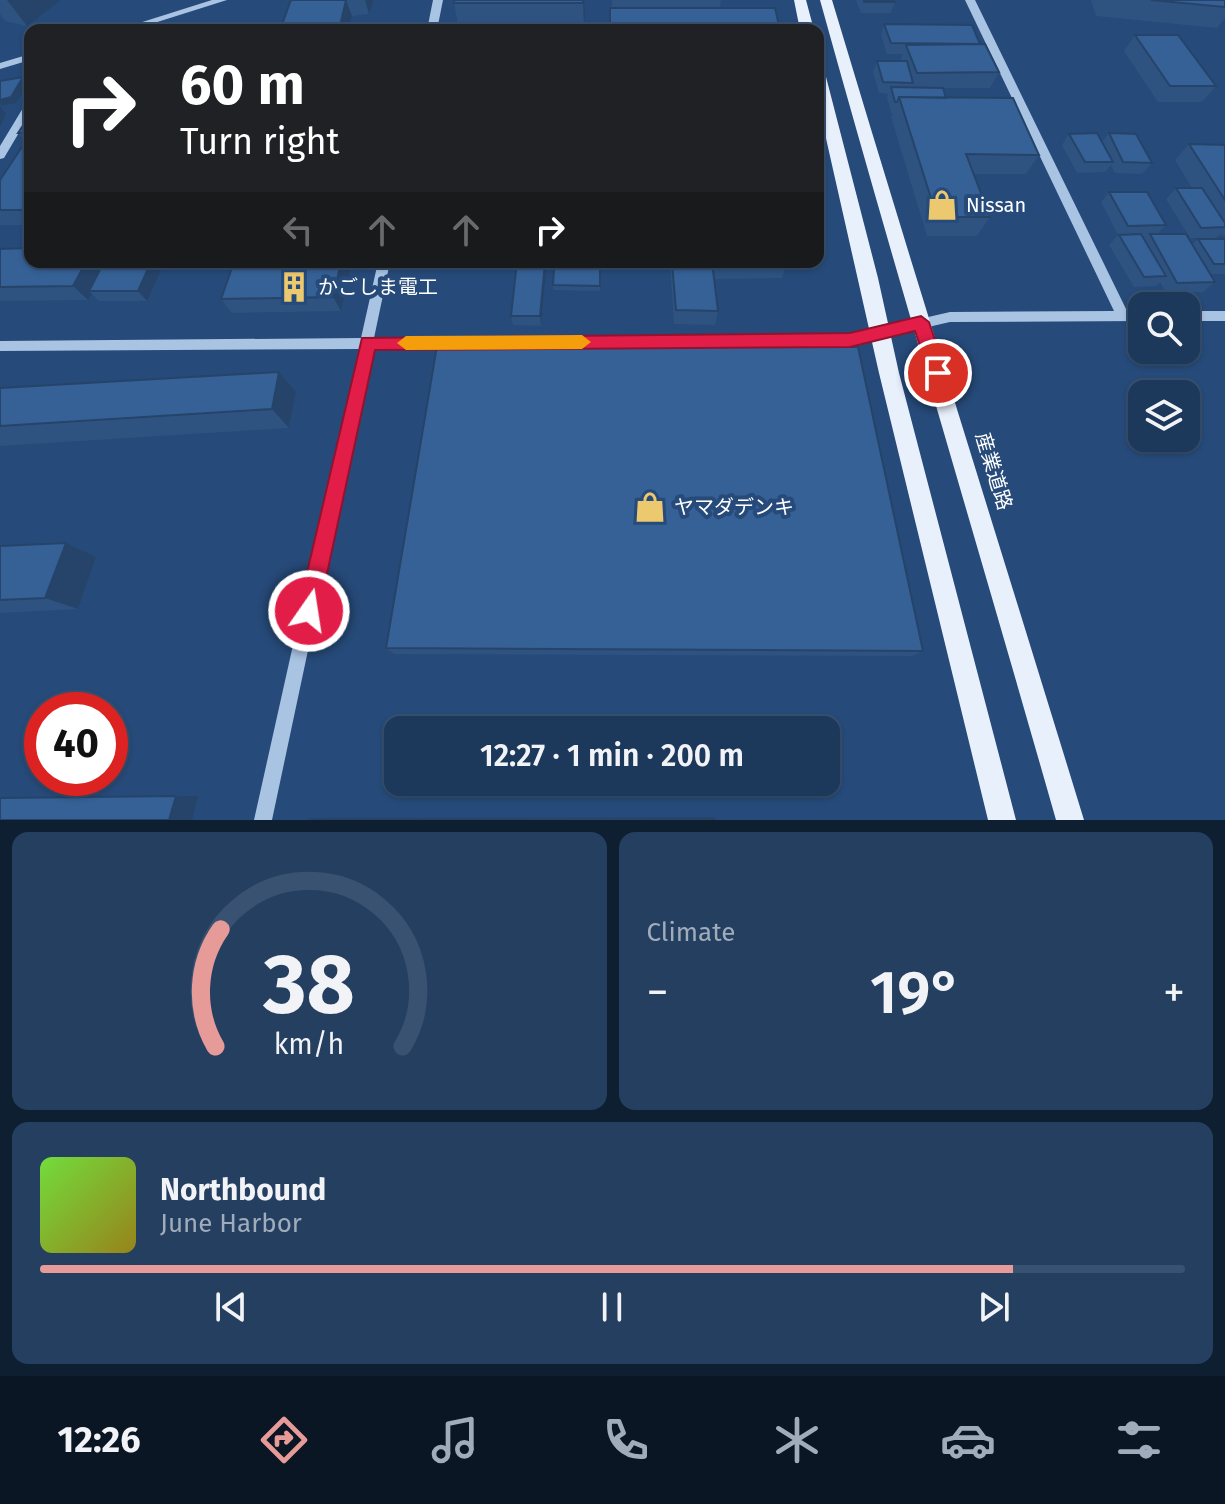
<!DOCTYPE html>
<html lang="en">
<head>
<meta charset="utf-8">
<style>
	:root { --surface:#1c385b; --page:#253f61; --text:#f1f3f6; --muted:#a0acbb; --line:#3a5271; --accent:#e69b98 }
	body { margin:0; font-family:"Fira Sans","Noto Sans JP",sans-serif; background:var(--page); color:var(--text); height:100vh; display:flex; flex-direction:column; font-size:30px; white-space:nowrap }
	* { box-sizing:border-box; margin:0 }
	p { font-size:26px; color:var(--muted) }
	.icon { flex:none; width:44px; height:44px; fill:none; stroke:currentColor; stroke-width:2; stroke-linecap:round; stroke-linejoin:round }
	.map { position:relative; height:820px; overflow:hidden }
	.drawer { display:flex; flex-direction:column; gap:12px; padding:12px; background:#0f1f32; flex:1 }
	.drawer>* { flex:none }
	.hud { position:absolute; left:24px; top:24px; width:800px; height:244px; border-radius:16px; box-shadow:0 2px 6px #0004,0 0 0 2px var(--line); background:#202124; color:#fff; overflow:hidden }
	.buttons { position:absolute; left:1128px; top:292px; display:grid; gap:16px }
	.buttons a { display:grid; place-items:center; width:72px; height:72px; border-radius:16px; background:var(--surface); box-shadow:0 2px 6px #0004,0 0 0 2px var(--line); font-size:40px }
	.speed { position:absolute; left:24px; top:692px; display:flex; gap:16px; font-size:40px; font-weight:700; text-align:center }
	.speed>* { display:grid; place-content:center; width:104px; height:104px; border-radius:50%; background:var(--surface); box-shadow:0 2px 6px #0004,0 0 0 2px var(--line); line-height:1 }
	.speed .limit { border:12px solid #d22; background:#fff; color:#111 }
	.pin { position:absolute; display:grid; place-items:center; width:68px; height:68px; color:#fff; margin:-34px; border:4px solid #fff; border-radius:50%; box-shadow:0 2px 8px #0007 }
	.me { position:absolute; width:88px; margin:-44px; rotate:13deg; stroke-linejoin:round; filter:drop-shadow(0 0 6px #0008) }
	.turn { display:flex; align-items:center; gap:28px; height:168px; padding:0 24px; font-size:36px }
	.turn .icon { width:104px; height:104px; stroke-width:2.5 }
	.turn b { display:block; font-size:56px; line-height:68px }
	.lanes { display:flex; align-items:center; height:76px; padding:0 24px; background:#0003; justify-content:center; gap:40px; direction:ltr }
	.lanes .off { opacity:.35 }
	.big { font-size:60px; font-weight:600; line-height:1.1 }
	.drawer .tile { flex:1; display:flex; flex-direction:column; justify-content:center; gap:12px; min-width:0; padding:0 28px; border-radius:16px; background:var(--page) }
	.drawer .dial { align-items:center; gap:0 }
	.dial svg { height:208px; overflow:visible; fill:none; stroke:var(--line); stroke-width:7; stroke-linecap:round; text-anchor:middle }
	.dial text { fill:var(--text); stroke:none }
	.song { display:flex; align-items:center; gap:24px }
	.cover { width:96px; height:96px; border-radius:12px; background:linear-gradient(135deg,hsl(100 70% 55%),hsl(50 70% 35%)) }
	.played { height:8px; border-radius:4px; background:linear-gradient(90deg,var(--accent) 85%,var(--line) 85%) }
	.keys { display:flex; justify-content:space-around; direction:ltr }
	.heat { display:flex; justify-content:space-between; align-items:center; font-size:44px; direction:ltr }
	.drawer .tiles { flex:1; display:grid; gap:12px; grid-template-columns:1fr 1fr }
	.tile:last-child { grid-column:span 2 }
	.trip { position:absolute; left:384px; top:716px; width:456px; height:80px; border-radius:16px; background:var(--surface); box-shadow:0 2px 6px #0004,0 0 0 2px var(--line); font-weight:600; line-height:80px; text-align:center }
	.tab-bar { display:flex; height:128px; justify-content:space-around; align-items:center; background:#0b1624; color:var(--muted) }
	.tab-bar .icon { width:56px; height:56px }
	.tab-bar .active { color:var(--accent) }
	.tab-bar b { font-size:36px; color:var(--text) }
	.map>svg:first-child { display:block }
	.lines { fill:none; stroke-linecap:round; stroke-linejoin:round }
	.minor { fill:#a9c3e3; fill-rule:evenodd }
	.major { fill:#e8f0fc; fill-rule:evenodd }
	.wall { fill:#2e5381 }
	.shaded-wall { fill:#264469 }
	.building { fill:#366196; stroke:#264469; stroke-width:2 }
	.route { fill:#e11d48; stroke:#92132f; stroke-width:2 }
	.slow { fill:#f59e0b }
	.labels { text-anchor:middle; stroke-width:8; stroke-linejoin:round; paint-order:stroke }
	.poi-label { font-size:20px; fill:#fff; stroke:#264a79; text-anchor:start }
	.street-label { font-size:20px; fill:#fff; stroke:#264a79 }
</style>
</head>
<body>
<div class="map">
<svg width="1225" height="820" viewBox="0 0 1225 820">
	<rect width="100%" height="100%" fill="#264a79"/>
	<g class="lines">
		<path class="minor" d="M212,0H227L132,30H117Z
			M433,0H443L437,30H427Z
			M965,0H975L1127,311H1142V321L950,322L850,345L372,349L272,820H254L359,349L0,351V341L361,338L378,262H390L374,338L850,335L950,312L1114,311Z
			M30,54V60L0,69V63Z
			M30,102V114L4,158L0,159V146L26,103Z
			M1186,311H1225V321H1186Z"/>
		<path class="major" d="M794,0H806L814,30H800Z
			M820,0H832C914,274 1000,546 1084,820H1056C978,546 896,274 820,0Z
			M818,69L825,73L878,278L899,373L1016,820H988L879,373L818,103Z"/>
	</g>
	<path class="wall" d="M0,0H61L27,26L5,21L0,14Z
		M291,0H374L369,14L352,16L348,30H280Z
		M454,0H584V29H459L454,3Z
		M612,0H721L720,8H612Z
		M856,0H894L895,2L891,13H861Z
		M1091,0H1225V18L1217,28L1096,16Z
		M884,24L980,44L999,72L990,88H943L946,98L1039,155L1026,174H973L990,217L977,236H927L891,117L893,113H891L887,98L888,94L879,93L873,72L877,61H900L903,54H887L881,35Z
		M1135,35L1216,86L1202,102H1158L1124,51Z
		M30,115V225H0V180L26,142L18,133Z
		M1109,133L1152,163L1142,174L1115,173L1111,165L1105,172L1077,173L1062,145L1069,134L1102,142Z
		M1189,144L1225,145V236H1222L1221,234L1216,238H1190L1166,199L1176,188H1192L1175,160Z
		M1109,192L1166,225L1157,234L1192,244L1198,239H1225V274H1210L1215,282L1203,292L1166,293L1160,282L1156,286L1134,287L1109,245L1118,235L1101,202Z
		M0,249L30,262H165L147,301H99L92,294L88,300L0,301Z
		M234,262H352L341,311L232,313L221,299Z
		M670,262H784L785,268L782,278L714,279L718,311L715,325L674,324Z
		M600,268V291L553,290V285Z
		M546,273L541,326L513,325L511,316Z
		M279,372L296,392L289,428L0,446V388Z
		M66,543L96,557L78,609L0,613V546Z
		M386,648L923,651L912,656L394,654Z
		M709,817L714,818L309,819L325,818Z"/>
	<path class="shaded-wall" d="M7,0H61L27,26Z
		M346,0L352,16L348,30H339Z
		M365,0H374L369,14Z
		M583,0H584L585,11L584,29Z
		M23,77L28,82L16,103L1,106L0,100Z
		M0,106L6,114L0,127Z
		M86,262H107L89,291L92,294L88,300L73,286Z
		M151,262H165L147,301L138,291Z
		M341,262H352L341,311L333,297Z
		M545,263L546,273L541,326L540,316Z
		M279,372L296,392L289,428L272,409Z
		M66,543L96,557L78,609L45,598Z
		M176,796H198L192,820H169Z"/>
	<path class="building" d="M291,0H346L339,30H280Z
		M454,0H583V3H454Z
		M864,0H894L895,2H864Z
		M1151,0H1225V7Z
		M610,8H775L780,30H610Z
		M884,24L972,25L980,44L891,43Z
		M1135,35H1178L1216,86H1170Z
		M985,44L999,72L917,73L906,45Z
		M877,61H907L913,83L883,82Z
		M23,77L11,97L0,100V81Z
		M891,87L943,88L946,98L899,97L897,102H895Z
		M899,97L1013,98L1039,155L966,154L990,217H937Z
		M30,115V133H18Z
		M1097,133L1113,162H1085L1069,134Z
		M1109,133L1136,134L1152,163L1123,162Z
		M30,135V210H0V180Z
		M1189,144L1225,145V200Z
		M1176,188H1202L1225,223V227L1201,228Z
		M1109,192H1147L1166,225L1128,226Z
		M1141,234L1166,276L1144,277L1119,235Z
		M1150,234H1186L1215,282L1177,283Z
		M1198,239H1225V264H1214Z
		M30,248V262H86L73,286L0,287V249Z
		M104,262H151L138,291H89Z
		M234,262H341L333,297L221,299Z
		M517,262L545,263L540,316H511Z
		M672,262H712L718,311L676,310Z
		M715,262H784L785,268L716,269Z
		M554,268H600V286L553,285Z
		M437,346L858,347L923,651L386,648Z
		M279,372L272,409L0,426V388Z
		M66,543L45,598L0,600V546Z
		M176,796L169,820H0V798Z
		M714,818L715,820H309V819Z"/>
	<path class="route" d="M921,316L929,322L946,373L938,380L929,373L915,331L850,347L375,350L319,611L316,619L309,622L301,619L298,611L362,338L850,333Z"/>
	<path class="slow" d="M582,335L591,342L582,349L406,350L397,343L406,336Z"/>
	<defs>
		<symbol id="shop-bare" viewBox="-9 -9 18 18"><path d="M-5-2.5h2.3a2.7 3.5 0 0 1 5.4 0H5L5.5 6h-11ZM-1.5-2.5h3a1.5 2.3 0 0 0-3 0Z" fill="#ecc86e" stroke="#264a79" stroke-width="2.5" paint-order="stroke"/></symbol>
		<symbol id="building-bare" viewBox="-9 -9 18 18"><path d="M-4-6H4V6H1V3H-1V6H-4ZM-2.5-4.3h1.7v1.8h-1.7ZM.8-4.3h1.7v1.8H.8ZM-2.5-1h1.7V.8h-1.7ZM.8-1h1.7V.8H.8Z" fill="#ecc86e" stroke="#264a79" stroke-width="2.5" paint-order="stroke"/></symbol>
	</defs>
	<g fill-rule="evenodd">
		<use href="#shop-bare" x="920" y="183" width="44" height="44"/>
		<use href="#building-bare" x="272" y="265" width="44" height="44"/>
		<use href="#shop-bare" x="628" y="485" width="44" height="44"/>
	</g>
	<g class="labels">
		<g class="poi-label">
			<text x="966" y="212">Nissan</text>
			<text x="318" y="294">かごしま電工</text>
			<text x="674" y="514">ヤマダデンキ</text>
		</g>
		<g class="street-label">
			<text transform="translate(994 471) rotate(73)" y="7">産業道路</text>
		</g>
	</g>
</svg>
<div class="buttons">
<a><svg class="icon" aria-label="search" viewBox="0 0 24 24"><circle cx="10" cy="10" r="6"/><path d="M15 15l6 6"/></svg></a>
<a><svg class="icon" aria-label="layers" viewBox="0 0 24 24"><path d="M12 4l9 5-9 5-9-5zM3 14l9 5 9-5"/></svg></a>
</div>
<div class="speed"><div class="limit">40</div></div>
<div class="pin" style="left:938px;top:373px;background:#d93025"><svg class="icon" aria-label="arrive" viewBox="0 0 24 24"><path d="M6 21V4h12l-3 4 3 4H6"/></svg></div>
<svg class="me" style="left:309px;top:611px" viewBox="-20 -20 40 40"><circle r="17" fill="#e11d48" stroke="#fff" stroke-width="3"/><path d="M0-11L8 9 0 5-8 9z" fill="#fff"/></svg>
<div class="trip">12:27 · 1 min · 200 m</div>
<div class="hud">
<div class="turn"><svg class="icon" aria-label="right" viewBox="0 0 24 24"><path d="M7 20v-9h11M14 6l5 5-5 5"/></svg><div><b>60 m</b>Turn right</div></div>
<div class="lanes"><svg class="icon off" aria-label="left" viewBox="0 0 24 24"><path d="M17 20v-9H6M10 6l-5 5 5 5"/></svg><svg class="icon off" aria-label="ahead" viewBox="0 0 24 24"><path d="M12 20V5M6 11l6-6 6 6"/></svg><svg class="icon off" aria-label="ahead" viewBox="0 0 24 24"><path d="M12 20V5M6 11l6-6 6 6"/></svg><svg class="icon" aria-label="right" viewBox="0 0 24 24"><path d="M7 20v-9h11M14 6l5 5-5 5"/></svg></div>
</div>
</div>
<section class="drawer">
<div class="tiles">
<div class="tile dial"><svg viewBox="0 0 100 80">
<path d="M14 69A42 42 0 1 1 86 69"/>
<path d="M14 69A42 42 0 0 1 16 24" stroke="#e69b98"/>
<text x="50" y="56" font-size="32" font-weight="700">38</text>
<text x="50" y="72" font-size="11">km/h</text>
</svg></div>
<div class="tile"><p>Climate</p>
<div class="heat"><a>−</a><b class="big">19°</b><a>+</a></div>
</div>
<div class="tile">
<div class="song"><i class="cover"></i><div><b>Northbound</b><p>June Harbor</p></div></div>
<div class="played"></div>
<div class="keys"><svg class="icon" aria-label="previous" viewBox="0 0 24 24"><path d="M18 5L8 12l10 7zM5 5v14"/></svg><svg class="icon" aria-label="pause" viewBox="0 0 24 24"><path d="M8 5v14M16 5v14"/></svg><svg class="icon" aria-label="next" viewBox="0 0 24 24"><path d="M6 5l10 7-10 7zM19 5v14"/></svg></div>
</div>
</div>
</section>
<nav class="tab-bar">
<b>12:26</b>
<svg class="icon active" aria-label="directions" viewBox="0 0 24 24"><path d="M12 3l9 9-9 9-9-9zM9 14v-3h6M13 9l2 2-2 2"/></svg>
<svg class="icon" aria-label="music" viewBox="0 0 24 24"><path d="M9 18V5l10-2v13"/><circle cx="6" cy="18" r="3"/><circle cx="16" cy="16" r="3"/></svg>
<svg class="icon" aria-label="phone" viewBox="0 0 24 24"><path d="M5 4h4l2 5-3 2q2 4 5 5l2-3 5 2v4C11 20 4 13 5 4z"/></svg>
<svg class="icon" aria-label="climate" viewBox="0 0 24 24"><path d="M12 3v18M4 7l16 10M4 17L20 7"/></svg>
<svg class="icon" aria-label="car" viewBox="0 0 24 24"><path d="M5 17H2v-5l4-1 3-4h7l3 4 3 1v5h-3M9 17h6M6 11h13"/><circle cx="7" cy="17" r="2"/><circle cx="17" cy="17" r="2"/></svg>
<svg class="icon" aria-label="filters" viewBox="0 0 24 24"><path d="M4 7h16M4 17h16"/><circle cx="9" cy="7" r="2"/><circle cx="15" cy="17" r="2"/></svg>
</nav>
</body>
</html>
